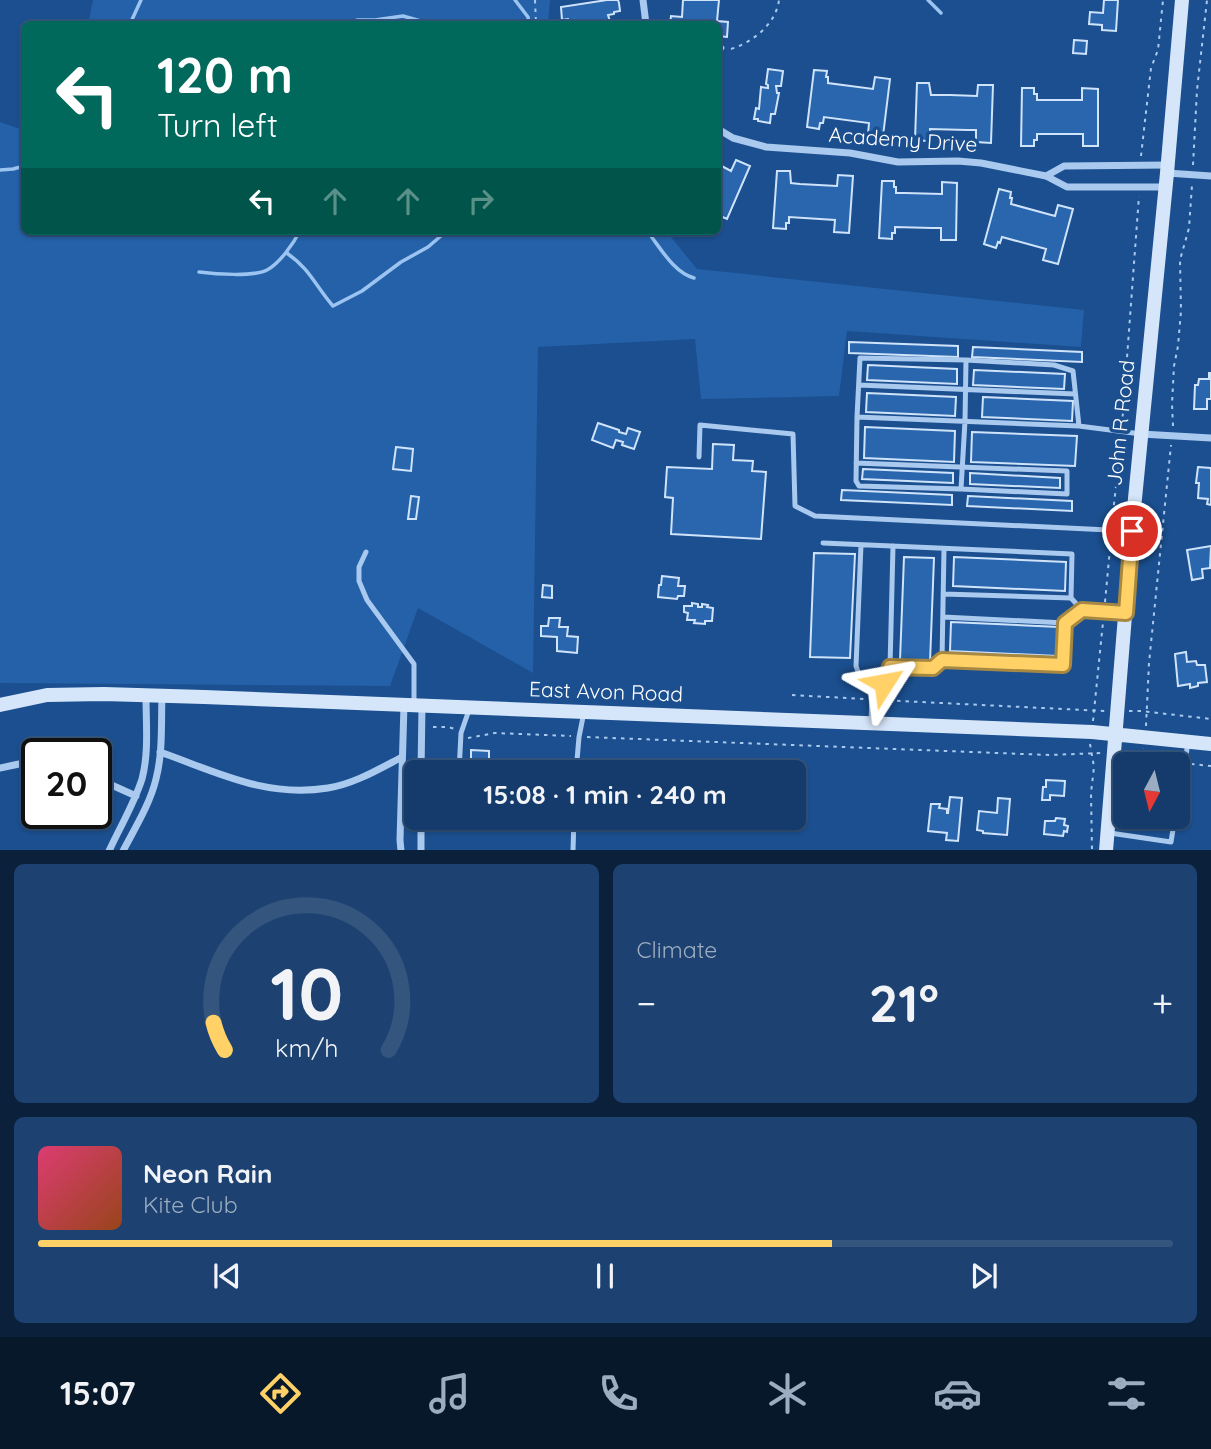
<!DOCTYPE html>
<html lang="en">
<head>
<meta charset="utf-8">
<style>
	:root { --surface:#143b6b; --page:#1d4271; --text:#f1f3f6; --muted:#9dadc1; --line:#33557e; --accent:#ffd166 }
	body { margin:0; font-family:Quicksand,sans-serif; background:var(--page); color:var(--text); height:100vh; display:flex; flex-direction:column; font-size:26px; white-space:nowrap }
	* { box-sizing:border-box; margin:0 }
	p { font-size:23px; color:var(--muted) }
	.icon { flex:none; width:38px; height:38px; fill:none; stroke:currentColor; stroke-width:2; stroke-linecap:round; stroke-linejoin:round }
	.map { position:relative; height:850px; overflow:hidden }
	.side { display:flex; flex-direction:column; gap:14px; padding:14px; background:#0b203b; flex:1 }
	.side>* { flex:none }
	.top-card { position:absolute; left:21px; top:21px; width:700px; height:214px; border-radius:10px; box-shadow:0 2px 5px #0004,0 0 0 2px var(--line); background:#00695c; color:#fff; overflow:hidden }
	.needle { width:46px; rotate:187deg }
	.fabs { position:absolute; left:1113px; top:752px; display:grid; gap:14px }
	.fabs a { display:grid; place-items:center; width:77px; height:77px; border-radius:10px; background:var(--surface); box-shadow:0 2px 5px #0004,0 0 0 2px var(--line); font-size:35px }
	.speed { position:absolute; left:21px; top:738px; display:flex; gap:14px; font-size:35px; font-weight:700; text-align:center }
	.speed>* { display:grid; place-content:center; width:91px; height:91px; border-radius:50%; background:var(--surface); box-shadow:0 2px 5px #0004,0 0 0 2px var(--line); line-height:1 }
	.speed .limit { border:4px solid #111; border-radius:10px; background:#fff; color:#111 }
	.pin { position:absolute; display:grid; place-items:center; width:60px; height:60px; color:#fff; margin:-30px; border:4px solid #fff; border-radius:50%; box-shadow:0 2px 7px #0007 }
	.me { position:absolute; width:77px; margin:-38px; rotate:56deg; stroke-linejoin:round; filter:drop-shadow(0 0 5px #0008) }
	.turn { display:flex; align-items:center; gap:24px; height:147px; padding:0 21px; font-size:32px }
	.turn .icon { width:91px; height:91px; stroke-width:2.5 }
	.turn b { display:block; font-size:49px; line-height:60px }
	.lanes { display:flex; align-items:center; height:66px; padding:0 21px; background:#0003; justify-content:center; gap:35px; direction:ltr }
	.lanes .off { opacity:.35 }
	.big { font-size:52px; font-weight:700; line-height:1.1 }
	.side .tile { flex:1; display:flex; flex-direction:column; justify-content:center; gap:10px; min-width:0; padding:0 24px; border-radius:10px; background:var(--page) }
	.side .dial { align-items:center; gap:0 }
	.dial svg { height:182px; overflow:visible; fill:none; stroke:var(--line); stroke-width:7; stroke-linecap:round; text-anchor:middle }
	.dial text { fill:var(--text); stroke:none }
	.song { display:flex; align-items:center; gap:21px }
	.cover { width:84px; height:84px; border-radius:10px; background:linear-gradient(135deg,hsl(340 70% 55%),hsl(20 70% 35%)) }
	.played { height:7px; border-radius:4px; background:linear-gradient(90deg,var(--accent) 70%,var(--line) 70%) }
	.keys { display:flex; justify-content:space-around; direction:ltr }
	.heat { display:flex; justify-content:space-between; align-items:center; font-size:38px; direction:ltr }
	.side .tiles { flex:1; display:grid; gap:14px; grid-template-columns:1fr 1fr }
	.tile:last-child { grid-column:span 2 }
	.trip { position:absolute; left:404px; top:760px; width:402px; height:70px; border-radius:10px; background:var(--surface); box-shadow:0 2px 5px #0004,0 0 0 2px var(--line); font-weight:700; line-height:70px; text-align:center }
	.menu { display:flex; height:112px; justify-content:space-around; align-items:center; background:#08182b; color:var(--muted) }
	.menu .icon { width:49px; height:49px }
	.menu .on { color:var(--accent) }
	.menu b { font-size:32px; color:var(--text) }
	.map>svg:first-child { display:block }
	.green { fill:#2461a8 }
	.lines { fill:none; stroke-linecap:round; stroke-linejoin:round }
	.stream { stroke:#9cc4f0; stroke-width:3.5 }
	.building { fill:#2a66ad; stroke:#cfe3fa; stroke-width:2 }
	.path { stroke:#a9c9ee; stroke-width:2; stroke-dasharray:3.5 5; stroke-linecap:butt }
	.lane { stroke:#a9c9ee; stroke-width:5 }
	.street { stroke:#a9c9ee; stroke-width:7 }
	.secondary { stroke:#d6e6fa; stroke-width:14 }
	.route-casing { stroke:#a68842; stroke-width:18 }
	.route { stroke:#ffd166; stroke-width:12 }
	.labels { text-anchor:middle; stroke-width:7; stroke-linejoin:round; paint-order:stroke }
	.street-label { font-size:21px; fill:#fff; stroke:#1b4f8f }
</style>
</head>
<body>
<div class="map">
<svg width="1211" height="851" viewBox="0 0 1211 851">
	<rect width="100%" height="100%" fill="#1b4f8f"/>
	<path class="green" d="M93,0H550L548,24H88Z
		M0,122L17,128L24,126V231H666L697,269L1084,310L1081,347L847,331L839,396L701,399L695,339L538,347L533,673L418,608L390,686L0,683Z"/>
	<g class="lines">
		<path class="stream" d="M515,0L528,17L529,24
			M928,0L941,13
			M130,24L141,0
			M348,24L357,20H375L403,16L424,22L425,24
			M0,170L13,169L24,166
			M647,231C660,247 673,272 694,278
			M287,252L288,254C309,268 317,288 333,306L362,291L401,262L428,247L442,235L444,231
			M199,272C215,274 253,277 267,270C280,263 293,244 300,231"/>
	</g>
	<path class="building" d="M607,0H618L619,3L620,11L614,12V14L608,15L611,24H575L574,20L569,21L568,19L562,20L561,7Z
		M683,0H719L717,21L728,22L727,37L718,36V24H670L671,16L682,17Z
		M1104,0H1118L1116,31L1102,30V25L1089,24L1090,12L1103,13Z
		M1074,40L1087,41L1086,54L1073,53Z
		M768,69L783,71L781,86H776L777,93H779L775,114H771L770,123L758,121V119H754L756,108L759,109L761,87L768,88V85L766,84Z
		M814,70L827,71L826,77H828V83L873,89L875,77L890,79L883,136L868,134L869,123L824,117L823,123H820L819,129L807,127Z
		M917,83H929L931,95H950L977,96L978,85H993L991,143L976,142V130H967L930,129V135H928L927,141L915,140Z
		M1022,88H1034V94H1037V100H1082V88L1098,89V146H1083V134H1037V140H1034V146H1021Z
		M736,160L750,166L727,219L718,215V164L731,171Z
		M777,171H790L791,183L800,184L837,186L838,175L853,176L849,233L834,232L835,220L789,217V223H786V229L773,228Z
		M882,181H894V187H896V193H905L942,194V182L957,183L956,240H941V228H932L895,227V233H892V239L879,238Z
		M999,189L1011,192L1010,198H1012L1011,204L1055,216L1058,205L1073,209L1058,264L1043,260L1046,249L1002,237L1000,243L998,242L996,248L984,244Z
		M849,342L958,346V357L849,353Z
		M973,347L1082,352V362L972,357Z
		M868,365L957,369V384L867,380Z
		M974,370L1065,374L1064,389L973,385Z
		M1209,373H1211V399H1207V409H1194L1195,385H1198L1199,379H1209Z
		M867,393L956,397L955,416L866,412Z
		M983,397L1073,401L1072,421L982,417Z
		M598,423L619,430V432L626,434L628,428L640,432L634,449L622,445L623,442L616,440L613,448L592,440Z
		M865,427L955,431L954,462L864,458Z
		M972,432L1077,436L1075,466L971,462Z
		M713,444L734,445L733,460L753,461L752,471L766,472L761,539L671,534L673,498L665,497L667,467L712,469Z
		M396,447L413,449L411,471L393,469Z
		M1198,467L1211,468V505L1207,504L1208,499L1198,498L1199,483H1196Z
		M863,469L953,473V483L862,479Z
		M970,473L1060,478V488L970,484Z
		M842,490L952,495V505L841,500Z
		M411,496L419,497L416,519H408Z
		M968,496L1072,501V511L967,506Z
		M1211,546L1210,568L1202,569L1203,578L1192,580L1187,550Z
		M814,553L855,554L850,658L810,657Z
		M904,557L934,558L930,662L900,660Z
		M954,557L1066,562L1065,591L953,586Z
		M662,576L679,578L678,586H685L684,596H678L677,599L658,597L659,585H661Z
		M543,585L552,586V598L542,597Z
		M692,603L698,604V607H702V604L708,605L707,607L713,608L712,621H705V624L694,623L695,620H687L688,613L684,612V606H692Z
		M549,618H560L559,627H568L567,636L578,637L577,653L557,651V637L541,636V626H548Z
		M951,622L1059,627L1058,656L950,651Z
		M1186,652L1187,662L1196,661L1197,665H1205L1207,682L1198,683V686L1190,688V684L1178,686L1175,654Z
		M471,750L489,751V760H508V772H471Z
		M1046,780L1065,781L1064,796L1050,795V800H1042L1043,787H1046Z
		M950,797L962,798L958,841L946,840L947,833L928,831L931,804H940L939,808L947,809V813H948Z
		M998,798L1010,799L1007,835L983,833V831L977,830L979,811L997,813Z
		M718,817H744V827L718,826Z
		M1145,817H1168L1167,825L1145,823Z
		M1056,818L1065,819L1064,825L1068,826L1067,832L1064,831L1063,836L1044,834L1045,821H1055Z"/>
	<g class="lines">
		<path class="path" d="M535,0L536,24
			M731,49C753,42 776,24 779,0
			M1141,156L1151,68L1158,50L1163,0
			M1193,165L1197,90L1207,0
			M1122,425L1139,196
			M1173,426L1172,404L1174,366L1178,346L1181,311L1180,260L1189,228L1192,185
			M1112,522L1121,441
			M1105,602L1111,538
			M792,695L864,699
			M880,700L1105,711
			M1129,711H1141L1211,719
			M1093,721L1103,622
			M1146,726L1149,663L1171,445
			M433,727H448L455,729
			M587,737L1049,755L1102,753
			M468,738L495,733L571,736
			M1090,744L1094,767L1091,793L1092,851
			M1125,756L1175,762
			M1191,764L1211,766
			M1141,765L1143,748
			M1133,829L1135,817"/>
		<path class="lane" d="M718,47L722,48
			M966,360L1054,365L1073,371L1079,426
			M859,385L1075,394
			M857,417L856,481L859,486L961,489L965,421L966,360L860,358L857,417L1079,426L1141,434
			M699,457L700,425L793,434L795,506L815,516L1129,531
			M856,463L1067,471V494L961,489
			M823,543L1072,554L1071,598L1082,610L1122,613
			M861,545L856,666L862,683L872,692L871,722
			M893,546L890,667L933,668L942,660L1063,665L1065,623L1082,610
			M366,552L359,567V581L367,600L414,664V703
			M943,594L1071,598
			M943,617L1065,623
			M942,660L944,549
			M872,692L884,683L890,667
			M459,772L461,733L469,710
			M576,772L579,737L584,712
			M1178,802L1188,743
			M1110,833L1171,842L1175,817
			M573,851L574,817"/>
		<path class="street" d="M643,0L646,24
			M718,129L733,138L766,147L850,153L898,162L958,161L981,163L1046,176L1067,187H1165
			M1167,173L1211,176
			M1046,176L1064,166L1168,165
			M1141,434L1211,438
			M160,752C217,772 265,798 328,788C354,784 379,769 402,757
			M0,768L19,764L37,763
			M421,772L422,706
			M96,778L136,796
			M421,817V851
			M109,851C120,827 134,804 142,779C149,753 146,723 146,696
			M123,851C135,828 150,804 156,779C163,752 161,723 162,695
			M401,851L400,840L404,705"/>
		<path class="secondary" d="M0,705L47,695L104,694L204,697L1092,732L1211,744
			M1106,851L1132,529L1167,173L1182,0"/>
	</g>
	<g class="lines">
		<defs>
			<path id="route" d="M884,683L890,667L933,668L942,660L1063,665L1065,623L1082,610L1126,613L1132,531"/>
		</defs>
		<use href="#route" class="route-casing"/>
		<use href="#route" class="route"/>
	</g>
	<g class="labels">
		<g class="street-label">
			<text transform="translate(903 140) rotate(4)" y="7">Academy Drive</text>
			<text transform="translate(1121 423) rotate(-84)" y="7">John R Road</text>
			<text transform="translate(606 692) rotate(2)" y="7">East Avon Road</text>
		</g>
	</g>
</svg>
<div class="fabs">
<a><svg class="needle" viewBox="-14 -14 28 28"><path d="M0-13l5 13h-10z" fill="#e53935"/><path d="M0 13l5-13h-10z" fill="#9dadc1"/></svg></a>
</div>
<div class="speed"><div class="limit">20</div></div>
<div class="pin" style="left:1132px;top:531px;background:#d93025"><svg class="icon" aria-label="arrive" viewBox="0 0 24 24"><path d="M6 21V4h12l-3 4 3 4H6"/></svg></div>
<svg class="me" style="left:884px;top:683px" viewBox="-20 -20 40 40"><path d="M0-17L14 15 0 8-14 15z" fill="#ffd166" stroke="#fff" stroke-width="4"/></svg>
<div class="trip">15:08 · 1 min · 240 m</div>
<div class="top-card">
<div class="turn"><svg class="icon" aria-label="left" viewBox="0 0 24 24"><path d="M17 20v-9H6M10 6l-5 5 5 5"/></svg><div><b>120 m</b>Turn left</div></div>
<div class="lanes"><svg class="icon" aria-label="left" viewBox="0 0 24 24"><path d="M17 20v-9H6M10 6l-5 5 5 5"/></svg><svg class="icon off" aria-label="ahead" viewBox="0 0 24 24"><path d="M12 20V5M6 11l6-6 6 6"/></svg><svg class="icon off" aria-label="ahead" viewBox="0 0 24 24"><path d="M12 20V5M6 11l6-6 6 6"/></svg><svg class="icon off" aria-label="right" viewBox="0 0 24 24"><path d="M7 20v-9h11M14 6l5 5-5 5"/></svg></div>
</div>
</div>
<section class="side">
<div class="tiles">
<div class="tile dial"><svg viewBox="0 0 100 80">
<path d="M14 69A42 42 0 1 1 86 69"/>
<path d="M14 69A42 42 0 0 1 9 57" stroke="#ffd166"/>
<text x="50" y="56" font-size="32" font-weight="700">10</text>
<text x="50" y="72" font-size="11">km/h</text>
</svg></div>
<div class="tile"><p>Climate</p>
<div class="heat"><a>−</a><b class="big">21°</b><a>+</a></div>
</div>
<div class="tile">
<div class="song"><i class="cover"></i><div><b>Neon Rain</b><p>Kite Club</p></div></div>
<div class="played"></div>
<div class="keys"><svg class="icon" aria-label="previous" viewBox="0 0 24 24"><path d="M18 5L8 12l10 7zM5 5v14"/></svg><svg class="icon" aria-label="pause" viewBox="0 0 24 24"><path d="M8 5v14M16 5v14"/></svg><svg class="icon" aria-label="next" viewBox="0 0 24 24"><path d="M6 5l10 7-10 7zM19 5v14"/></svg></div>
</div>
</div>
</section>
<nav class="menu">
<b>15:07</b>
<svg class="icon on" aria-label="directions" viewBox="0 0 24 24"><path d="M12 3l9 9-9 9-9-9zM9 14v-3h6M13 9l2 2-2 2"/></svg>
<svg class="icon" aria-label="music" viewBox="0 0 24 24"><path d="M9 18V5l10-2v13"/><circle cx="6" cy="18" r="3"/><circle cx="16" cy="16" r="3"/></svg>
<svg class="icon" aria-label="phone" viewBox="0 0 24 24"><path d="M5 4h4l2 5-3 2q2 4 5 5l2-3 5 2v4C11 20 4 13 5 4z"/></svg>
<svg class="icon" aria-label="climate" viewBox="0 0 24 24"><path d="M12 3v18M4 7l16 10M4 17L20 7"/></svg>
<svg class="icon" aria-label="car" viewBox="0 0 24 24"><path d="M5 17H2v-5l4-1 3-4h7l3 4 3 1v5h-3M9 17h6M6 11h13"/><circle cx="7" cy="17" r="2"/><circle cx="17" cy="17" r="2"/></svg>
<svg class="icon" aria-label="filters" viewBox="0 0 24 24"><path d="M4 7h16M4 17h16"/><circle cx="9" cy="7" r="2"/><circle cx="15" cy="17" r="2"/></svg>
</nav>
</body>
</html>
